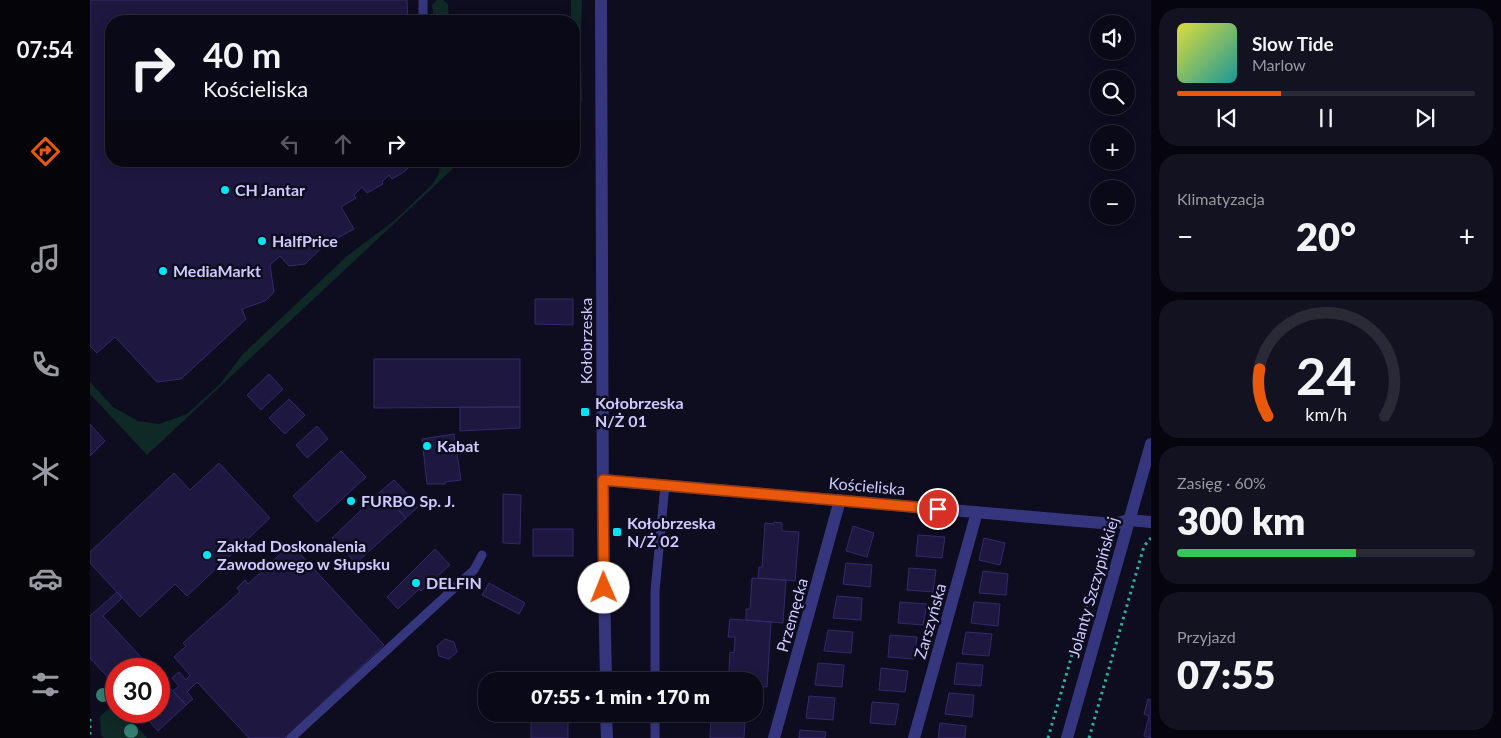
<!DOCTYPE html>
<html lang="pl">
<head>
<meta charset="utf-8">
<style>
	:root { --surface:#0a0917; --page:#131220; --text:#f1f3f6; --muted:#999aa1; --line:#2a2a36; --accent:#ea580c }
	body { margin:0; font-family:Lato,sans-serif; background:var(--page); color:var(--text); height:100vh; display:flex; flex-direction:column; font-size:19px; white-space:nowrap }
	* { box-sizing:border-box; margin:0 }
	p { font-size:16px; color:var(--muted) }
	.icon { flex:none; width:28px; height:28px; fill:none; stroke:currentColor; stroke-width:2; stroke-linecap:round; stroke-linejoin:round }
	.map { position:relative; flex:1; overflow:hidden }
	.side { display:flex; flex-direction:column; gap:8px; padding:8px; background:#06050d; width:350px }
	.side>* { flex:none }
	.guide { position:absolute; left:15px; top:15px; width:475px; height:152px; border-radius:20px; box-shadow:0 2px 12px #0003,0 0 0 1px var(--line); background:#0a0917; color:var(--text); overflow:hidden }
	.tools { position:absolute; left:1000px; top:15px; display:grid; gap:10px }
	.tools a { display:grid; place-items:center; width:45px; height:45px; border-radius:50%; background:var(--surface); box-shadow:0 2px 12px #0003,0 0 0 1px var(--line); font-size:25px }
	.speed { position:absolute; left:15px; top:658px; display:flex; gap:10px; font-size:25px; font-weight:700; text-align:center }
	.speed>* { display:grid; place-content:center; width:65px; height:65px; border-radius:50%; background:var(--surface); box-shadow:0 2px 12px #0003,0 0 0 1px var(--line); line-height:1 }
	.speed .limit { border:8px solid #d22; background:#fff; color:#111 }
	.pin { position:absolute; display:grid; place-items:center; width:42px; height:42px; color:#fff; margin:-21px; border:2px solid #fff; border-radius:50%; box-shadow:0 1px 5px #0007 }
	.me { position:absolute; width:55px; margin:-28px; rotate:359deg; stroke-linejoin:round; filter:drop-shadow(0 0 4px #0008) }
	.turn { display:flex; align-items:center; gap:18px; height:105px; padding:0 15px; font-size:22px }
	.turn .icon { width:65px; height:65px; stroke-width:2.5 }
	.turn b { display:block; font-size:35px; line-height:42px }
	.lanes { display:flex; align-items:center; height:48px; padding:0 15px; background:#0003; justify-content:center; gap:25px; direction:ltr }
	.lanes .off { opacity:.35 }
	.big { font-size:38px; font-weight:800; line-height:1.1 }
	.side .card { flex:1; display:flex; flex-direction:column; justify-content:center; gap:8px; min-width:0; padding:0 18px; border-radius:20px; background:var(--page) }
	.side .dial { align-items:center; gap:0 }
	.dial svg { height:130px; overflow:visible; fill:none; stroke:var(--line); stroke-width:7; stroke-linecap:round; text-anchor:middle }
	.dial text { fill:var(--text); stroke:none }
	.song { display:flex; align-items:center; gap:15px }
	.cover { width:60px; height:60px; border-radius:8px; background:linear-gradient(135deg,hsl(60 70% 55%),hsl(180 70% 35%)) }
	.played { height:5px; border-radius:2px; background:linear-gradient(90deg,var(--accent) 35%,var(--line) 35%) }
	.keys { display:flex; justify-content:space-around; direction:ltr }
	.heat { display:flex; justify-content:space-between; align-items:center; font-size:28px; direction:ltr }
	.charge { height:8px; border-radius:4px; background:linear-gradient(90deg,#34c759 60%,var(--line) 0) }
	.trip { position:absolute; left:388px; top:672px; width:285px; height:50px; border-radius:20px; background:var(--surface); box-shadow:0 2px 12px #0003,0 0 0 1px var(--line); font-weight:800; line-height:50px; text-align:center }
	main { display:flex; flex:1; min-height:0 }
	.tabs { display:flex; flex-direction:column; width:90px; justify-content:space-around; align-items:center; background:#040409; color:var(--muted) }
	.tabs .icon { width:35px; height:35px }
	.tabs .active { color:var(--accent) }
	.tabs b { font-size:22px; color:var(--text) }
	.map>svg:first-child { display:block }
	.green { fill:#0f2927 }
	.building { fill:#1e1840; stroke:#34296d }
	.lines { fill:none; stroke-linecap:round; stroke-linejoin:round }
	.path { stroke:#2bb2a5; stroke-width:3; stroke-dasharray:2.5 4; stroke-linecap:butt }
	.service { stroke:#36367f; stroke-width:9 }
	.minor { stroke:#36367f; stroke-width:12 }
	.tree { fill:#348174 }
	.route-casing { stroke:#983908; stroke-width:12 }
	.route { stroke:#ea580c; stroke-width:9 }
	.poi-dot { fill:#00e5f5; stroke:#0e0c1f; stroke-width:2 }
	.labels { text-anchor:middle; stroke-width:5; stroke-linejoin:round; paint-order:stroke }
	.poi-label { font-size:16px; font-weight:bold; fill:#cecaff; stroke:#0e0c1f; text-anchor:start }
	.street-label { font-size:16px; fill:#cecaff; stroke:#0e0c1f }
</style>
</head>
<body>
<main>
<nav class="tabs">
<b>07:54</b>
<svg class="icon active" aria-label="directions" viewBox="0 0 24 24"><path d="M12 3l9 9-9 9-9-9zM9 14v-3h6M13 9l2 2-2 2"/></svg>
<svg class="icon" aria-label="music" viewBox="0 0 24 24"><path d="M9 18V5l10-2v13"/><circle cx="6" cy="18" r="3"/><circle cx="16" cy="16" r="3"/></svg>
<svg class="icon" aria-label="phone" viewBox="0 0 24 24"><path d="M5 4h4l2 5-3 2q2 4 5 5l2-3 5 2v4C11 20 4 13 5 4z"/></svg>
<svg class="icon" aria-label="climate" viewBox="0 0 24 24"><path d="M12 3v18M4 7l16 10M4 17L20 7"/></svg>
<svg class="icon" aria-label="car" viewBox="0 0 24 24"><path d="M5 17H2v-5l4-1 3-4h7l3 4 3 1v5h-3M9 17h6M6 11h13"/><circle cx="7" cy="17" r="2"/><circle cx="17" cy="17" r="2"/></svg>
<svg class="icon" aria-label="filters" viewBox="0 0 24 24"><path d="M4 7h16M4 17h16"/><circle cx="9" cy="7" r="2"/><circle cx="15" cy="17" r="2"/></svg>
</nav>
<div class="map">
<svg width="1061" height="738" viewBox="0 0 1061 738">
	<rect width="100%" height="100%" fill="#0e0c1f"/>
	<path class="green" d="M347,0H353L358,4L359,21H344L342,5Z
		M481,0H492L491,37L484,40V21H468V17H481Z
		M484,62L491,66L492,101H484Z
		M350,161H371L57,455L0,394V382L23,407L48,421L69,424L97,414L130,384L152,355L257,256L304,221L342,185L349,173Z
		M25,704L26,711H32L57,738H14L11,735L10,716Z"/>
	<path class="building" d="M0,0H317L318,21H21V161H321V165L314,172L302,179L299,175L292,182L293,184L277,193L272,187L264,195L266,198L251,207L264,229L244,240L242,238L215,264L199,266L190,256L180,265L184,292L175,301L152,309L156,319L91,379L67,382L25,337L7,353L0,346Z
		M445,299H483V325L445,324Z
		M284,359H430V407L284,408Z
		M179,374L193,389L171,410L157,395Z
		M199,399L215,415L195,434L179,418Z
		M370,407H430V428L370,431Z
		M0,424L15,441L0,456Z
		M227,426L238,439L217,458L206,445Z
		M364,434L371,480L355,482V484H337L332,439Z
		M251,451L276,477L227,522L203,496Z
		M129,463L180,518L97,596L85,584L50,617L0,563V552L84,473L100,490Z
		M304,480L329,506L316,518L291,491Z
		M291,491L316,518L266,563L242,538Z
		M413,494L431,495L430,544L413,543Z
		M684,522L692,523V531L709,532L705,581L668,578L669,567H672L675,523L684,524Z
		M763,526L784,533L777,557L756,551Z
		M443,529H483V556H443Z
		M828,535L855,537L852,558L826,556Z
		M894,538L915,543L910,565L889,560Z
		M201,544L294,645L195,738H159L107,682L97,692L103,699L96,705L83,691L89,686L82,678L89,672L96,680L100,675L84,657L96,646L93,643L150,592L147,588L155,580L158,584Z
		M345,549L360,565L331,591L329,589L308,609L297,597Z
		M756,563L782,565L780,587L753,584Z
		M819,568L846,570L843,592L817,590Z
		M893,571L918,574L916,595L889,593Z
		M662,578L696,580L693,623L656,620V609H660Z
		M399,583L435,603L429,614L392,595Z
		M27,592L32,598L13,616L62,669H26V686L0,658V616Z
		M747,596L772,598L771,620L743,618Z
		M810,602L837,604L833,625L808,623Z
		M884,602L910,604L908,626L881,623Z
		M640,619L681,622L677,687L664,686V681H655V675L639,672L640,652L644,653L645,637H638Z
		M738,630L763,632L761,653L734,651Z
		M876,632L902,634L899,656L872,654Z
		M800,635L827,637L824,659L798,657Z
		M355,639L364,642L367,652L359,659L349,656L347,646Z
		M728,663L754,665L752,687L725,685Z
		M867,663L893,665L891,686L864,684Z
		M791,668L818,671L815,692L789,690Z
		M69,676L96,705L68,731L50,711H69Z
		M859,693L884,695L882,717L855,714Z
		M719,696L745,698L743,720L716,718Z
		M1058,699L1061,700V738L1054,736L1059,716L1054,714Z
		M782,702L809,704L805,725L780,723Z
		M441,714H478V738H441Z
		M621,714H638V720L655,721L654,738H620Z
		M850,723L876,726L875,738H848Z
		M710,730L736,732L735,738H709Z"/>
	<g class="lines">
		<path class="path" d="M0,719V737
			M958,738L1016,537
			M999,738L1054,546L1061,538"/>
		<path class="service" d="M333,0V21
			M565,681V591L575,485
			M565,714V738
			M201,738L384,570L392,555"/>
		<path class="minor" d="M511,0L513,532L516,681
			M513,480L1023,524L1039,520L1061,522
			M516,714L517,738
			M684,738L750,500
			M824,738L887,512
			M977,738L1061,444"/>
	</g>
	<g class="tree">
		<circle cx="13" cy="695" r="7"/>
		<circle cx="41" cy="731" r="7"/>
	</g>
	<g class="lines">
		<defs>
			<path id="route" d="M514,588L513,480L848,509"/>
		</defs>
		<use href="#route" class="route-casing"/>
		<use href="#route" class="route"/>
	</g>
	<g class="poi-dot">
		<circle cx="135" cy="190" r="5"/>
		<circle cx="172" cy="241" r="5"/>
		<circle cx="73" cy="271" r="5"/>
		<rect x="490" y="407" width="10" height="10" rx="2.5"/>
		<circle cx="337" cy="446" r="5"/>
		<circle cx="261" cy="501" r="5"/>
		<rect x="522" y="527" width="10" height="10" rx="2.5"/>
		<circle cx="117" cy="555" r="5"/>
		<circle cx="326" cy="583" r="5"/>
	</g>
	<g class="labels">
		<g class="poi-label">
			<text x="145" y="196">CH Jantar</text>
			<text x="182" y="247">HalfPrice</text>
			<text x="83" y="277">MediaMarkt</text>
			<text x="505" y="409">Kołobrzeska<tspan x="505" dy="18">N/Ż 01</tspan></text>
			<text x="347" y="452">Kabat</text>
			<text x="271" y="507">FURBO Sp. J.</text>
			<text x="537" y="529">Kołobrzeska<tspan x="537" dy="18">N/Ż 02</tspan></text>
			<text x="127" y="552">Zakład Doskonalenia<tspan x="127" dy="18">Zawodowego w Słupsku</tspan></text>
			<text x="336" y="589">DELFIN</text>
		</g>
		<g class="street-label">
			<text transform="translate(496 341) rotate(-90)" y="6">Kołobrzeska</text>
			<text transform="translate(777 486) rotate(5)" y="6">Kościeliska</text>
			<text transform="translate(1003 587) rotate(-74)" y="6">Jolanty Szczypińskiej</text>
			<text transform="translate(702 615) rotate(-74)" y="6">Przemęcka</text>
			<text transform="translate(840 621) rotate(-74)" y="6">Zarszyńska</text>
		</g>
	</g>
</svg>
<div class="tools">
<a><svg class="icon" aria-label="sound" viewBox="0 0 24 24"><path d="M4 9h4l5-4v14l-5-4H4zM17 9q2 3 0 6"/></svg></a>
<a><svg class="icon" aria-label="search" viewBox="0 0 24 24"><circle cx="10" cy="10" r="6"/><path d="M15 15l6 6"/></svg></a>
<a>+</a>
<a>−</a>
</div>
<div class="speed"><div class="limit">30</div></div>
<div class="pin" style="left:848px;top:509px;background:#d93025"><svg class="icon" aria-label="arrive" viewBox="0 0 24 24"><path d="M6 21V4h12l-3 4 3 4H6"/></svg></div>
<svg class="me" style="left:514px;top:588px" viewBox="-20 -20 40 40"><circle r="19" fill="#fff"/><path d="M0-13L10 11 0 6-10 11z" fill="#ea580c"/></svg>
<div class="trip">07:55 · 1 min · 170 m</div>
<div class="guide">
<div class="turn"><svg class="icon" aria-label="right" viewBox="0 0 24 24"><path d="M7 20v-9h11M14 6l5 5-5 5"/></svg><div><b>40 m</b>Kościeliska</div></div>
<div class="lanes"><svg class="icon off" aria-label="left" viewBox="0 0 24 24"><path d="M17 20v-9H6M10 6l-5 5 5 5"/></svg><svg class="icon off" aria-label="ahead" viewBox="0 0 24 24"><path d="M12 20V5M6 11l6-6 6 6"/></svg><svg class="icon" aria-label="right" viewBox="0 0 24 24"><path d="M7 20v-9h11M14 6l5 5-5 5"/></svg></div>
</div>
</div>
<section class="side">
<div class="card">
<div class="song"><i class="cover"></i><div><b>Slow Tide</b><p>Marlow</p></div></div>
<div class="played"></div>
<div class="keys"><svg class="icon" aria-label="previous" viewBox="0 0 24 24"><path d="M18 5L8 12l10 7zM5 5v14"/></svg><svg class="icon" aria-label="pause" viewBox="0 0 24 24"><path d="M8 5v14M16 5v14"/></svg><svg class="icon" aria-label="next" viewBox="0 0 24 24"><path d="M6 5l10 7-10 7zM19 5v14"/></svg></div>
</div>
<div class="card"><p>Klimatyzacja</p>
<div class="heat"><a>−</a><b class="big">20°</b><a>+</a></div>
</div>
<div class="card dial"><svg viewBox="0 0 100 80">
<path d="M14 69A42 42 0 1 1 86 69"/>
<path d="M14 69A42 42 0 0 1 9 40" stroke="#ea580c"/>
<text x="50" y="56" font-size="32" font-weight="700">24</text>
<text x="50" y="72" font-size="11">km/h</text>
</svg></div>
<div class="card"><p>Zasięg · 60%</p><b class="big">300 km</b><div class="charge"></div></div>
<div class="card"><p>Przyjazd</p><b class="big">07:55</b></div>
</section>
</main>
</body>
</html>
